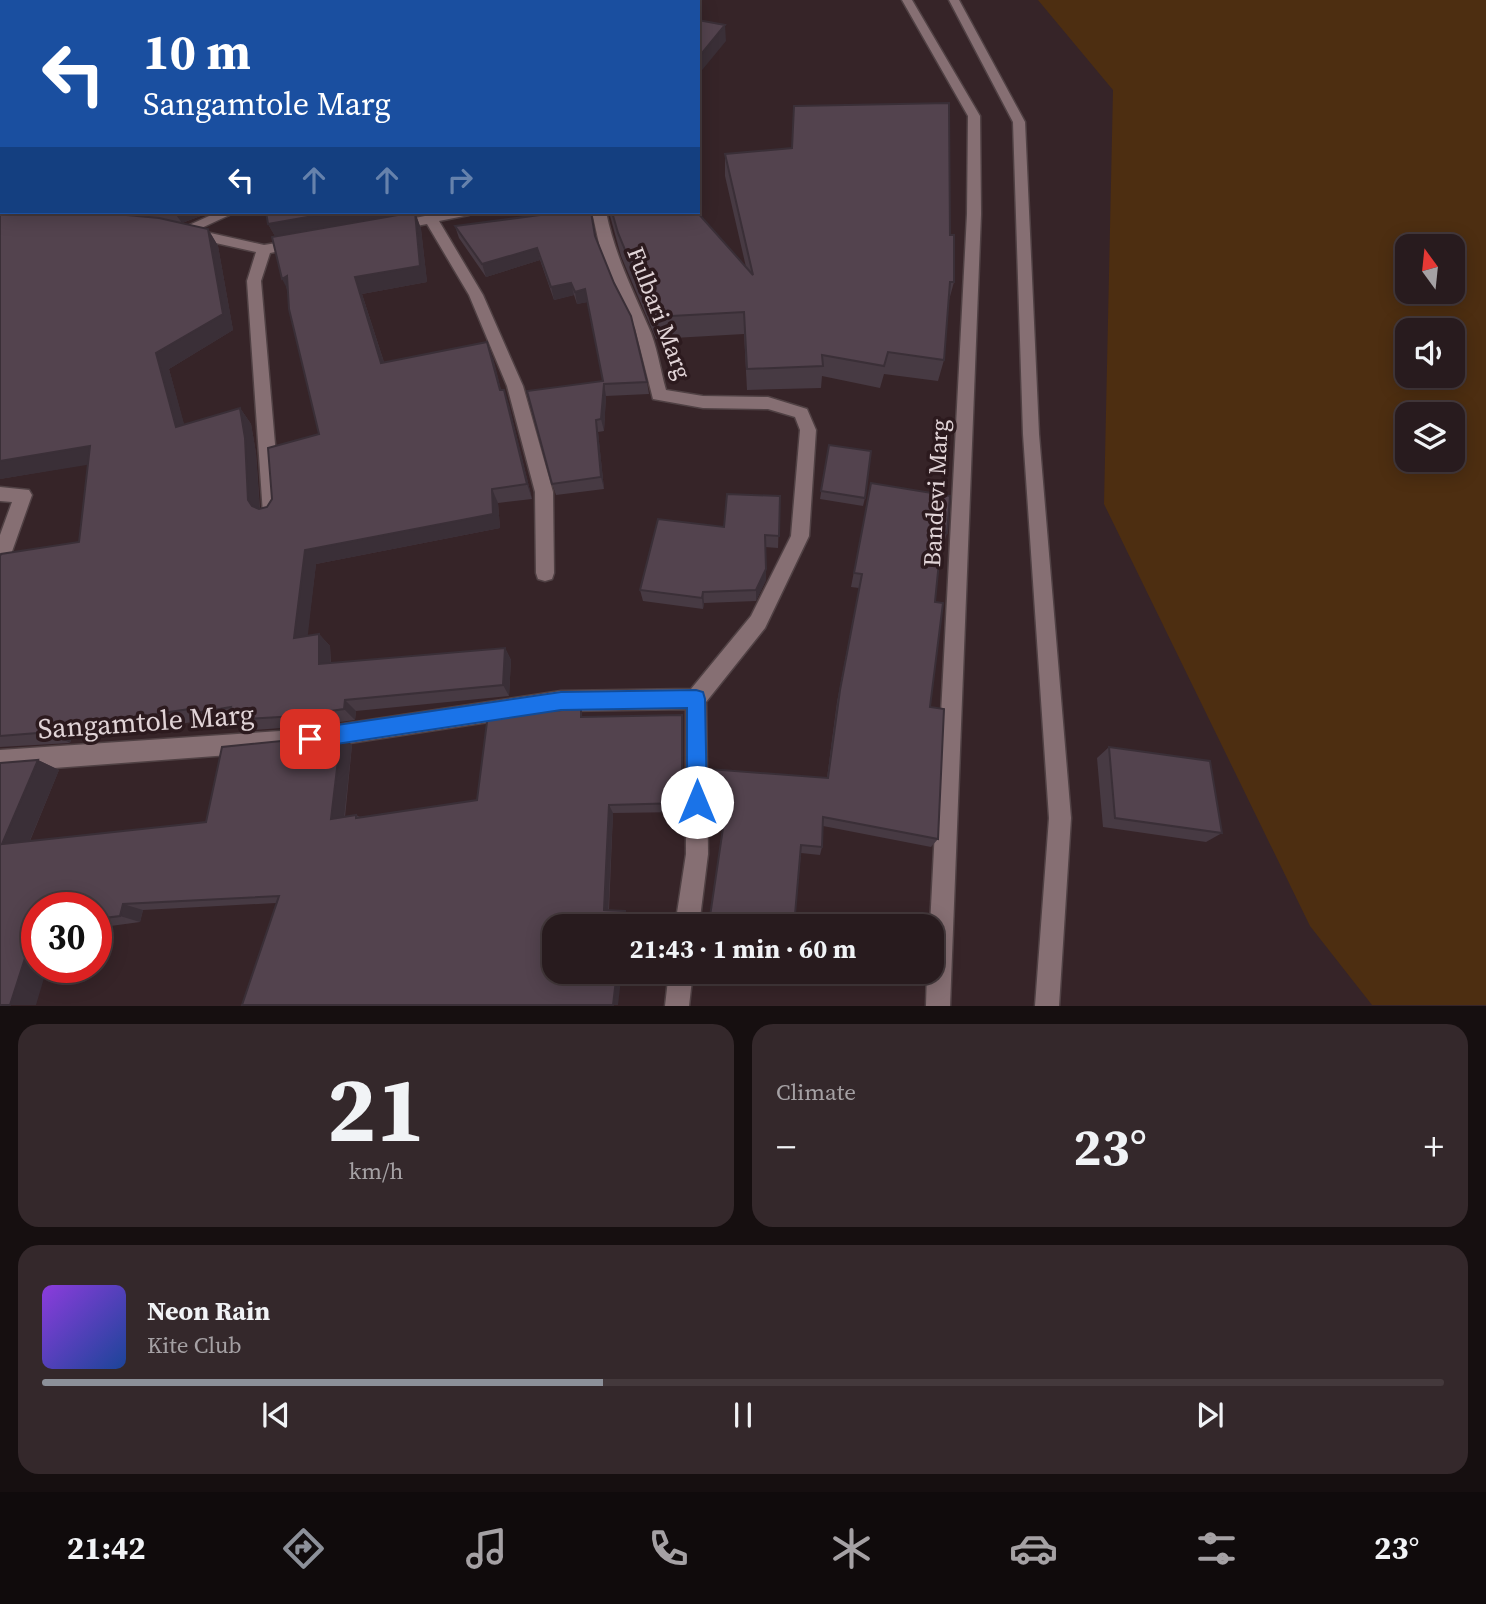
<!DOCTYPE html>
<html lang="en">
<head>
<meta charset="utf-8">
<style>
	:root { --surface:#281b1e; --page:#34282b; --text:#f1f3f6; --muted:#a5a1a4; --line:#44393c; --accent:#8c9099 }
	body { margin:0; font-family:"Source Serif 4",serif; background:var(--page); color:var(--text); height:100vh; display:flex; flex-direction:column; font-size:26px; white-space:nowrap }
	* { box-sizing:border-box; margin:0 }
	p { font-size:23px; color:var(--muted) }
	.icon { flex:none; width:38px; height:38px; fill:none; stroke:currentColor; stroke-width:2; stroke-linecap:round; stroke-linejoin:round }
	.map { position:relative; height:1006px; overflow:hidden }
	.sheet { display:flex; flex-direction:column; gap:18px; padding:18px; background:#160f10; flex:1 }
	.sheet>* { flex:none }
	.top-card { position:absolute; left:0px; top:0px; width:700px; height:214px; box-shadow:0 4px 18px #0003,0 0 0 2px var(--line); background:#1a4fa0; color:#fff; overflow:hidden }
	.needle { width:46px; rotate:345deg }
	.tools { position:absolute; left:1395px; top:234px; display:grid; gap:14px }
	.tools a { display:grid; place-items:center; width:70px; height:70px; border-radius:14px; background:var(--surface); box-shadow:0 4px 18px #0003,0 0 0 2px var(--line); font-size:35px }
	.speed { position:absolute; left:21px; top:892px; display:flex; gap:14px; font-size:35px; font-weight:700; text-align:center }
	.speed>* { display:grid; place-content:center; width:91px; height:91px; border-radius:50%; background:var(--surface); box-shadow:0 4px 18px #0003,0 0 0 2px var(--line); line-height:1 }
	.speed .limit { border:10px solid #d22; background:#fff; color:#111 }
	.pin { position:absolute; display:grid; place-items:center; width:60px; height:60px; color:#fff; margin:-30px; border-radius:14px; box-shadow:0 4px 10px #0006 }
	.me { position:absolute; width:77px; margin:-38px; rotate:0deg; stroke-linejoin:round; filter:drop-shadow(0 0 5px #0008) }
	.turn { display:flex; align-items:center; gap:24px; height:147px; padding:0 28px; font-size:32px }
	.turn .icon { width:91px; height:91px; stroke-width:2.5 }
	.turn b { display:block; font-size:49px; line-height:60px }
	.lanes { display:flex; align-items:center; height:66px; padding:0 28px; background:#0003; justify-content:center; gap:35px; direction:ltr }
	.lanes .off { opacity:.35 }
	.big { font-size:52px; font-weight:700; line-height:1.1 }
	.sheet .card { flex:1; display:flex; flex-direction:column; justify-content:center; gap:10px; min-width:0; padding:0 24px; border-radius:21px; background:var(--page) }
	.sheet .dial { align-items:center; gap:0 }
	.dial b { font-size:91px; line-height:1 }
	.song { display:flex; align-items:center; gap:21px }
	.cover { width:84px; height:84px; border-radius:10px; background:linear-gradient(135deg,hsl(270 70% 55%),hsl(220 70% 35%)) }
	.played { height:7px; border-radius:4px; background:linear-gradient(90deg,var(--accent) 40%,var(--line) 40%) }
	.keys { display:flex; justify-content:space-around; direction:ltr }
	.heat { display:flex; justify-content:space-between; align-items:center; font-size:38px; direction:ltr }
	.sheet .tiles { flex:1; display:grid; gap:18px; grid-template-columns:1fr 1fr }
	.card:last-child { grid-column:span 2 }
	.trip { position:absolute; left:542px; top:914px; width:402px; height:70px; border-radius:21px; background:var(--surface); box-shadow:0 4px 18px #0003,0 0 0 2px var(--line); font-weight:700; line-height:70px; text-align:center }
	.menu { display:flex; height:112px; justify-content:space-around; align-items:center; background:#100b0c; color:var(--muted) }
	.menu .icon { width:49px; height:49px }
	.menu .on { color:var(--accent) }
	.menu b { font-size:32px; color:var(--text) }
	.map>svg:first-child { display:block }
	.green { fill:#4d2e11; fill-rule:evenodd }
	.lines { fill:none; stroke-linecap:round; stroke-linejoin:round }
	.minor-casing { stroke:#504144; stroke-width:3 }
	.minor { fill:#866f73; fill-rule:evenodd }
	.wall { fill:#473a43 }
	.shaded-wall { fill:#3a2f37 }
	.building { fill:#53434e; stroke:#3a2f37; stroke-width:2 }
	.route { fill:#1a73e8; stroke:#114b97; stroke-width:2 }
	.labels { text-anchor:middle; stroke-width:7; stroke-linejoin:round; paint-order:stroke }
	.street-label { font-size:24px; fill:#e1d4d7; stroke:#2c1a1e }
	.near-street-label { font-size:28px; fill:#e1d4d7; stroke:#2c1a1e }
</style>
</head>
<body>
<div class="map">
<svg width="1486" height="1006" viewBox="0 0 1486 1006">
	<rect width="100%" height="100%" fill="#362428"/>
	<path class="green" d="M1038,0H1486V1005H1372L1310,926L1104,504L1113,90ZM1407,247H1452V292H1407ZM1407,331H1452V376H1407ZM1407,415H1452V460H1407Z"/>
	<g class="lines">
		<defs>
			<path id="minor" d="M902,0H912L980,116L981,214L950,1006H926L927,971H933V926H930L967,214L968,116Z
				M949,0H959L1025,122L1039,434L1071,818L1059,1006H1035L1049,818L1023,434L1013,122Z
				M218,212H236L197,230L264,245L295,240L302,244L295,248L270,253L261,281L281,514L278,519L272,521L266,519L263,514L247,281L256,252L189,237L176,231Z
				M445,212H471L469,215L439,221L483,295L523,386L553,492L554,573L552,579L545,581L538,579L536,573L535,492L507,386L469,295L427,224L395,230L388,226L395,222Z
				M592,212H606C615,255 631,286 648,326C657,345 660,369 666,390L703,396L768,397L807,409L816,430L809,536L765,628L706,702L708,854L699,926H675L686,854V709L561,711L310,749L0,772V750L310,729L561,691L691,689L751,616L791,536L800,430L795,417L768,409L703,408L653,399L635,328L618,295L600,248Z
				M0,487L29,490L32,495L9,560L6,566L0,568V535L12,502L0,501Z
				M669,971H693L689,1006H665Z"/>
		</defs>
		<use href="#minor" class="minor-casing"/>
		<use href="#minor" class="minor"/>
	</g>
	<path class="wall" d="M0,50L2,212H211L182,223L208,229L218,246L233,330L169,369L184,425L240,408L251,424L256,453L260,509L267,507L319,434L275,236L268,224L420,214L416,215L421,229L427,282L362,294L384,362L493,358L501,390H504L509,405L532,499L498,503L500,528L316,564L307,636L319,634L330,646L331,663L505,648L511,660L509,696L356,711L355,720L310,726L242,731L229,721L211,724L206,720L71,740L70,743L0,747V556L79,542L88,464L0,479Z
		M725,154L950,235L954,282L948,304L944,360L938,381L884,374L880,388L822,376L821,388L747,390L744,334L656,339L621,256L609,212H697L746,267L725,176Z
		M455,226L595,236L647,382L649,394L606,396L604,431L598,432L604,489L556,495L552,484L603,381L587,302L577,304L574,295L554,300L540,260L486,277L459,238Z
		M829,445L865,498L863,506L820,499Z
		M871,483L947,533L942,548L941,547L935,602L930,707L938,839L931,847L823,826L822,847L820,855L801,853L794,926H709L726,811H710L709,802L827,778L837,702L859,588L851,587Z
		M780,496L778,548L765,547L766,580L756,601L704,603L703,609L643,601L640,590L724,527Z
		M585,717L683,726V812L613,813L609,910L625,911L629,917L276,903L143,910L140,922L96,928V908H37L36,1005H0L38,760L59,770L30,841L206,822L341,735L352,745L345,817L356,815L360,817L477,800Z
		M1109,747L1222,833L1206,842L1103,827L1097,758Z"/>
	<path class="shaded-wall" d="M662,0H677L676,2H661Z
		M725,25L726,41L698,75V58Z
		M174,212H211L182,223Z
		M336,212H419L420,214L416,215L421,229L427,282L362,294L389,378L277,240L268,224Z
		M208,229L218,246L233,330L169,369L189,442L176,427L156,353Z
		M537,248L540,260L486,277L482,264Z
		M287,276L291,296L282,279Z
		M571,283L574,295L554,300L551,287Z
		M585,289L588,302L577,304L575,292Z
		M487,342L493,358L505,406L500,390Z
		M604,384L606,396L604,431L601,419Z
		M504,390L509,405L532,499L527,484Z
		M240,408L251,424L256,453L260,514L252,506L248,500Z
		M596,420L598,432L604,489L601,477Z
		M90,446L105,462L0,479V461Z
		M492,489L498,503L500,528L316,564L306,651L294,638L305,550Z
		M766,569V580L756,601V590Z
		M703,592L704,603L703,609L702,598Z
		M319,634L330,646L331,676L319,664Z
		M505,648L511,660L509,696L503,685Z
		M345,700L356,711L355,720L344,709Z
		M682,715L683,726V812L682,803Z
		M51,730L71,740L70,743L50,732Z
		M341,735L352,745L343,827L331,819Z
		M38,760L59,770L25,852L2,844Z
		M609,805L613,813L608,916L604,910Z
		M123,904L143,910L140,922L120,916Z
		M625,911L629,917L628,926H623Z
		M35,927L37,928V968H47L36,1005H10Z
		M617,971H622L618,1005H613Z"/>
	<path class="building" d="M110,0H469L468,2H90Z
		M599,0H662L661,2H597Z
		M698,20L725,25L698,58Z
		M0,50H2V212H94L159,218L208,229L223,314L156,353L176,427L240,408L245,438L248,500L252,506L259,509L267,507L272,499L268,448L319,434L289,309L287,276L282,279L272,237L415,212L420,266L355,277L381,363L487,342L500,390H504L527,484L492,489L493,514L305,550L294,638L319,634V664L505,648L503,685L345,700L344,709L297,716L228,720L231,707L195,713L196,708L51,730L50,732L0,736V556L1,554L79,542L90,446L0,461Z
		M949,103L950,235H954V282H950L944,360L888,352L884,366L822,355L823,366L747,369L744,312L653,317L618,233L612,212H697L753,275L725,154L792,148L794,106Z
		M266,212H336L268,224Z
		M563,212H591L595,236L614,283L631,316L647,382L604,384L601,419L596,420L601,477L552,484L527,391L603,381L585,289L575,292L571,283L551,287L537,248L482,264L455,226Z
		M829,445L871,451L865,498L821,491Z
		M871,483L950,496L947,533L942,532L935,602L943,603L930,707L944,709L938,839L823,817L822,847L801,845L794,926H726L709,923L727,801L709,802V769L828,778L840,690L862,574L854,573Z
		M727,494L780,496L779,536L765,535L766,569L756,590L703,592L702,598L640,590L658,519L724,527Z
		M581,709V717L682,715V803L609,805L604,910L625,911L623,926H555V971H617L613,1005H242L279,896L123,904L120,916L96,919V908H37V927H35L10,1005H0V763L38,760L2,844L206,822L222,747L341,735L331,819L356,815V818L477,800L488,714Z
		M1109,747L1210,761L1222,833L1115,818Z"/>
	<path class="route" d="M696,690L703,692L705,699L707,802L704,809L697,812L690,809L687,802V708L561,710L310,748L303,745L301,739L303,732L310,729L561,692Z"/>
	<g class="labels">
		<g class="street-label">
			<text transform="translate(659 313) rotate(69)" y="8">Fulbari Marg</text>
			<text transform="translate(936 493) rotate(-87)" y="8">Bandevi Marg</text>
		</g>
		<g class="near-street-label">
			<text transform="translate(146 721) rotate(-4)" y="10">Sangamtole Marg</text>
		</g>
	</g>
</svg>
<div class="tools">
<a><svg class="needle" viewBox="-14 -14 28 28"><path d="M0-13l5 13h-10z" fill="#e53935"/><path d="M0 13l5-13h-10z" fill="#a5a1a4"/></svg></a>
<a><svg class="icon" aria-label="sound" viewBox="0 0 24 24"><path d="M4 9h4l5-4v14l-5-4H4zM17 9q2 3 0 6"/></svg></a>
<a><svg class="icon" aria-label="layers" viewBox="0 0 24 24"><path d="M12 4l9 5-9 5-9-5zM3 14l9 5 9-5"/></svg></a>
</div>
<div class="speed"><div class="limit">30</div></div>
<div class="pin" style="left:310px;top:739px;background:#d93025"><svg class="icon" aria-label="arrive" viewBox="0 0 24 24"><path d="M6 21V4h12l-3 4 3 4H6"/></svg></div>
<svg class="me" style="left:697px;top:802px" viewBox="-20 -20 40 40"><circle r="19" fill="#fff"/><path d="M0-13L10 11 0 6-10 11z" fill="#1a73e8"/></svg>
<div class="trip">21:43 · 1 min · 60 m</div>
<div class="top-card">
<div class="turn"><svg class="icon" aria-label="left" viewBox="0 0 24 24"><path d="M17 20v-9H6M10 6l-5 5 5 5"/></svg><div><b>10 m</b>Sangamtole Marg</div></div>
<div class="lanes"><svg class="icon" aria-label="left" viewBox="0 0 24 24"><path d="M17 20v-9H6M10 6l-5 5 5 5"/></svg><svg class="icon off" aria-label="ahead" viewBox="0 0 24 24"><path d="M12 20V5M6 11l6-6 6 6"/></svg><svg class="icon off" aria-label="ahead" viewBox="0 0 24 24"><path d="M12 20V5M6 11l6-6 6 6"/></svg><svg class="icon off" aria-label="right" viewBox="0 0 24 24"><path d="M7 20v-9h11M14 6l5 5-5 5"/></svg></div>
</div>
</div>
<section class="sheet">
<div class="tiles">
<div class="card dial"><b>21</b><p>km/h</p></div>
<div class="card"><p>Climate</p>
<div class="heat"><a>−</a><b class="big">23°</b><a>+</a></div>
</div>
<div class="card">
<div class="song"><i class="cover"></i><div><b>Neon Rain</b><p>Kite Club</p></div></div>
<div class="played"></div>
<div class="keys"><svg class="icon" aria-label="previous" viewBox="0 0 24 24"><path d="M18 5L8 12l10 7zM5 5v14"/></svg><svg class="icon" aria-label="pause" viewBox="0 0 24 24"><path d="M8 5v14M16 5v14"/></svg><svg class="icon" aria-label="next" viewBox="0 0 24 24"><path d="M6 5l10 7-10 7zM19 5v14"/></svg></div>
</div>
</div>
</section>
<nav class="menu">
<b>21:42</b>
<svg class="icon on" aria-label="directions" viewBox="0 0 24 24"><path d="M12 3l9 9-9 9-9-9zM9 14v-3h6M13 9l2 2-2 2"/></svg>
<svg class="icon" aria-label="music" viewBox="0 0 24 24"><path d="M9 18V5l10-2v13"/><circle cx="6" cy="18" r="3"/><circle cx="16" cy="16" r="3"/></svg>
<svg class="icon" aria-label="phone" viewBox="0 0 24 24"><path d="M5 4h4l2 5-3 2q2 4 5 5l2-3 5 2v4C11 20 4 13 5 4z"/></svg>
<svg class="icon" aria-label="climate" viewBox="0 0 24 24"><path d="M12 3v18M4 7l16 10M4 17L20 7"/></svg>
<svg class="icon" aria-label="car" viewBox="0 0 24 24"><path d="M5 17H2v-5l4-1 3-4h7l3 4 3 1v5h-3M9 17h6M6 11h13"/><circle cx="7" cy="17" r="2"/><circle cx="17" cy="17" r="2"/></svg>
<svg class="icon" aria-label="filters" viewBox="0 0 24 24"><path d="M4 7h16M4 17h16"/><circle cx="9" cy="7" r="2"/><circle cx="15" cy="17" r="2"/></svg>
<b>23°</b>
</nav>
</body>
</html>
